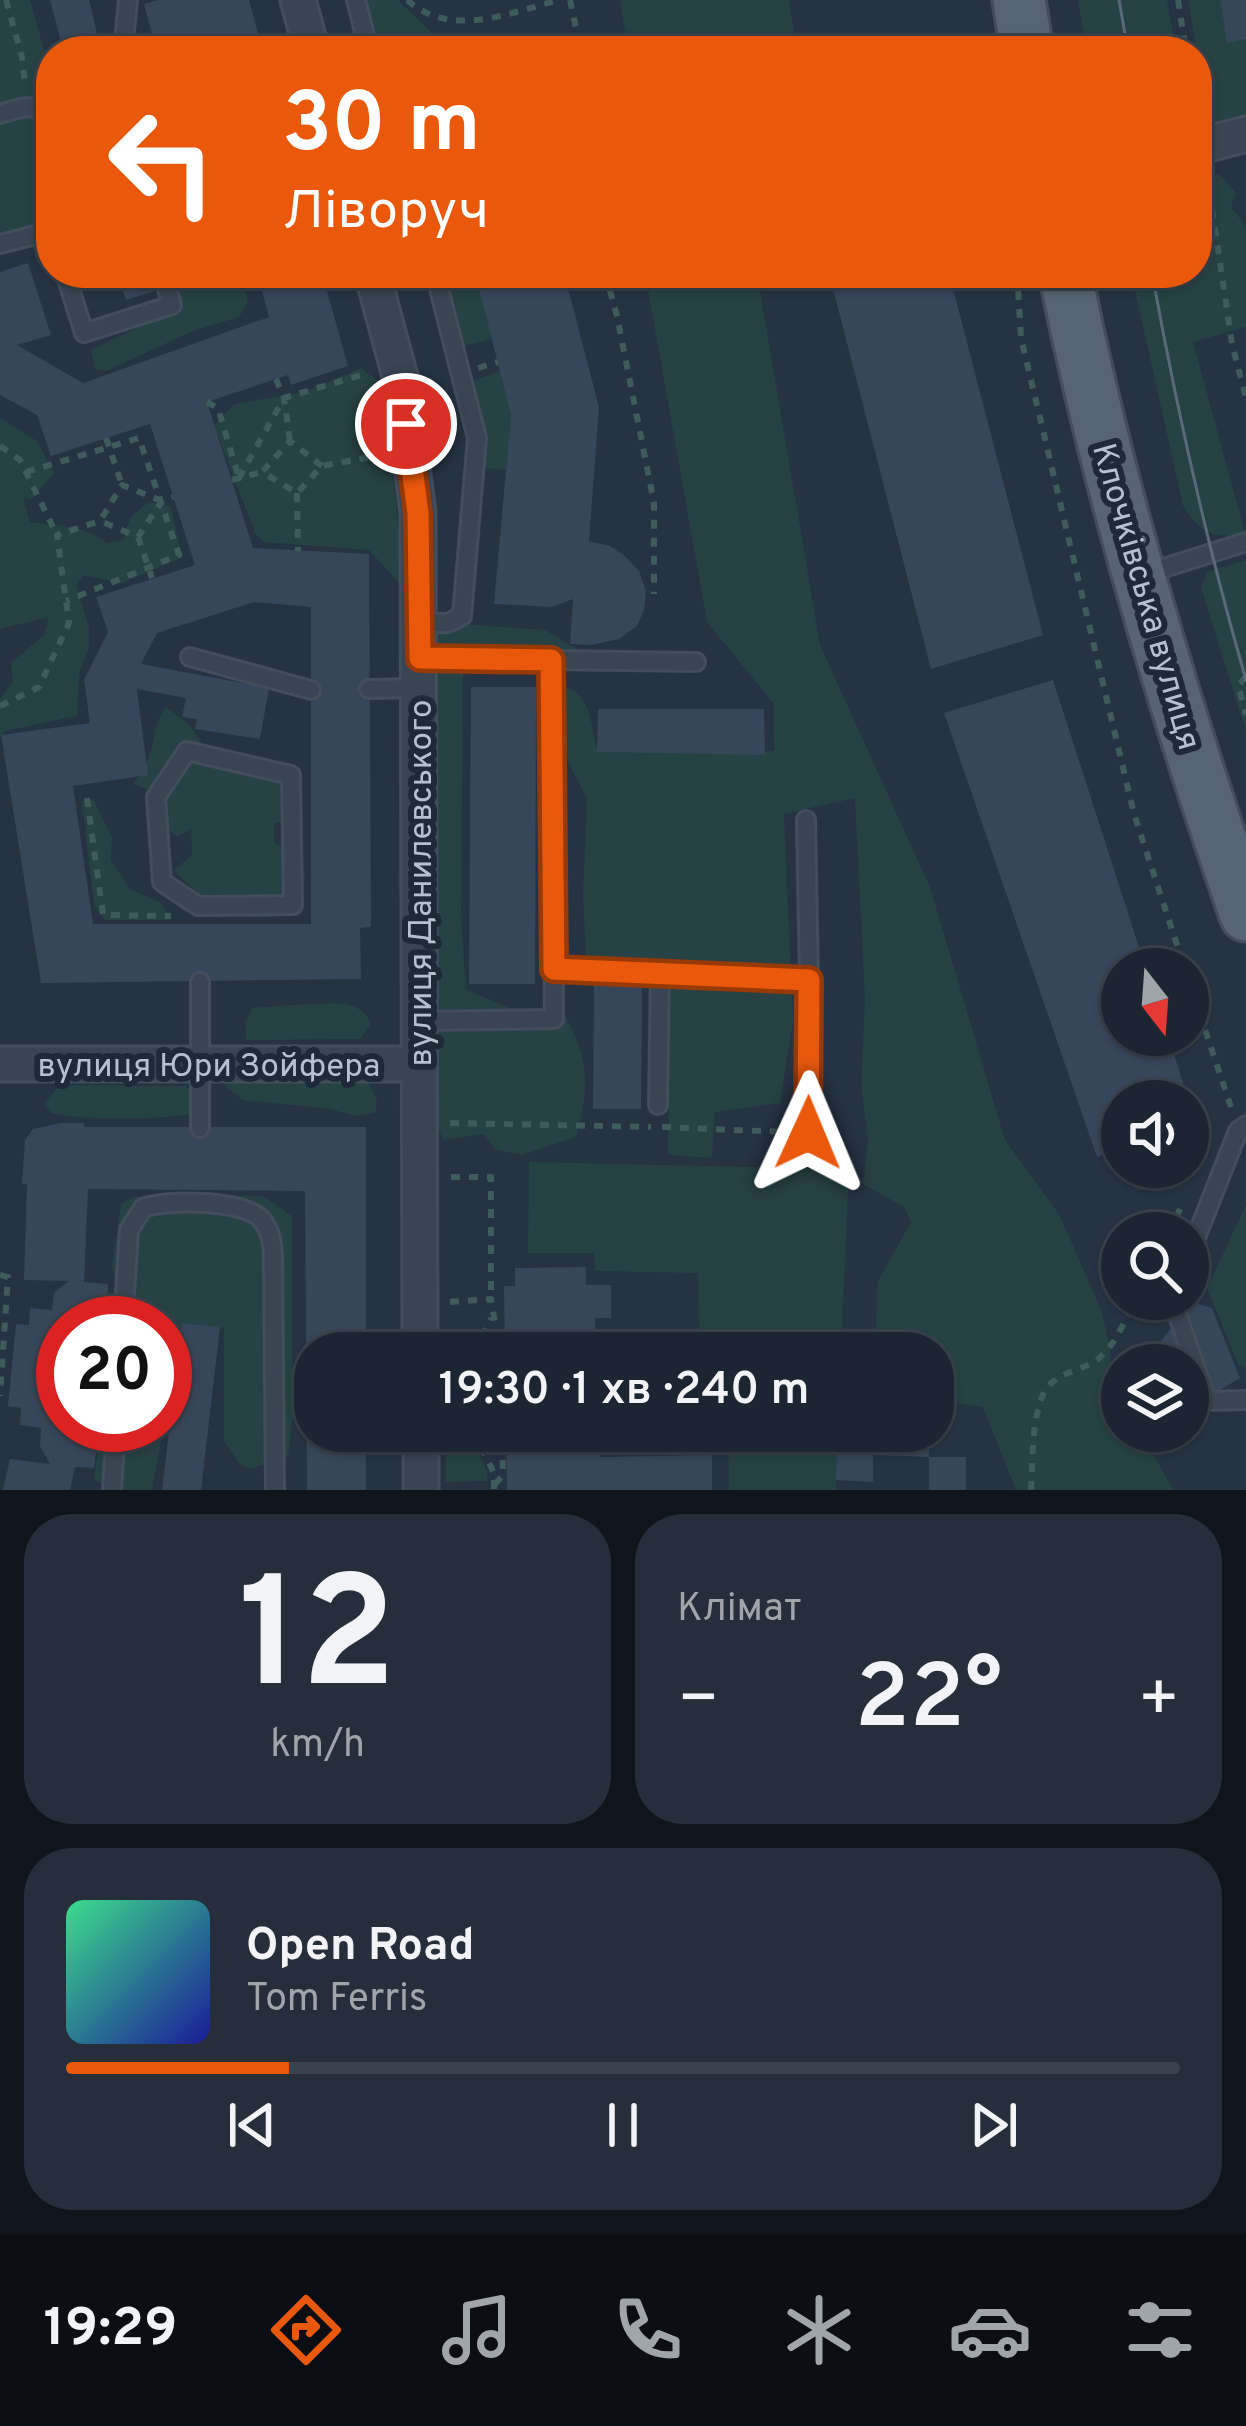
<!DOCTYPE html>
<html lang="uk">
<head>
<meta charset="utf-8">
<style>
	:root { --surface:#1c2632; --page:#252e3a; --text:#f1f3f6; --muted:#a0a5ac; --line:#3a434d; --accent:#ea580c }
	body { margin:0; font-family:Overpass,sans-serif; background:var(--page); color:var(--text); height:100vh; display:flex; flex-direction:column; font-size:45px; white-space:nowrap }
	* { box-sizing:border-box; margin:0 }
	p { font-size:39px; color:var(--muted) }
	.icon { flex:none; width:66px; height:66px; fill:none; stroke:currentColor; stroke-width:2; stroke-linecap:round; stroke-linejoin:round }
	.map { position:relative; height:1490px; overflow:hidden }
	.side { display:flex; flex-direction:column; gap:24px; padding:24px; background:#0f151c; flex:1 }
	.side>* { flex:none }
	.guide { position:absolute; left:36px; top:36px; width:1176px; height:252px; border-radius:48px; box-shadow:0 3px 9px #0004,0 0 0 3px var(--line); background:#ea580c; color:#fff; overflow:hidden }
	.needle { width:78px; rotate:163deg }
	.tools { position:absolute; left:1101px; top:948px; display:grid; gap:24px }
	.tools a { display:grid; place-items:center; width:108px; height:108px; border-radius:50%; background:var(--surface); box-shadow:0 3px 9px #0004,0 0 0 3px var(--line); font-size:60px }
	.speed { position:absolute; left:36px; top:1296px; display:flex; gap:24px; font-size:60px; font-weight:700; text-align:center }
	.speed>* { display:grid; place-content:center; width:156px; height:156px; border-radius:50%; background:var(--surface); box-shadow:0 3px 9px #0004,0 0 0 3px var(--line); line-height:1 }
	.speed .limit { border:18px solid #d22; background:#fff; color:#111 }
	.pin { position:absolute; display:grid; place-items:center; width:102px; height:102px; color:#fff; margin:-51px; border:6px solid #fff; border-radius:50%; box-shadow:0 3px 12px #0007 }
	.me { position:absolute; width:132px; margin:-66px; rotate:1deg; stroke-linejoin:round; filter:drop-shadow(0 0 9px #0008) }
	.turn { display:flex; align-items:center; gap:42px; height:252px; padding:0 48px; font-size:54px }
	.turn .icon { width:156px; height:156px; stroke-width:2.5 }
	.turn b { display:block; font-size:84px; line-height:102px }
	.big { font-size:90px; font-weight:600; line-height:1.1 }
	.side .card { flex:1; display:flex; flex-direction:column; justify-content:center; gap:18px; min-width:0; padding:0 42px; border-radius:48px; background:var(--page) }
	.side .dial { align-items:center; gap:0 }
	.dial b { font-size:156px; line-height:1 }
	.song { display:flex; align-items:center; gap:36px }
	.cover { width:144px; height:144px; border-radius:18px; background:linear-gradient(135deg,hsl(150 70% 55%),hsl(240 70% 35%)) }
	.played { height:12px; border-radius:6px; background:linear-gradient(90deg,var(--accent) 20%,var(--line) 20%) }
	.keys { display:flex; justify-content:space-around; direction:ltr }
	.heat { display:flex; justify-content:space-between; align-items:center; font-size:66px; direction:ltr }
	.side .tiles { flex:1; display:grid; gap:24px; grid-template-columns:1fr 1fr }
	.card:last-child { grid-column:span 2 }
	.trip { position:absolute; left:294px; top:1332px; width:660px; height:120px; border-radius:48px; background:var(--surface); box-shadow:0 3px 9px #0004,0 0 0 3px var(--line); font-weight:600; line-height:120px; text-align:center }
	.tabs { display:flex; height:192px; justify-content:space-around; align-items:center; background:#0b0f14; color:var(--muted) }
	.tabs .icon { width:84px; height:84px }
	.tabs .active { color:var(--accent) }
	.tabs b { font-size:54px; color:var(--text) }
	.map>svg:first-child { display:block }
	.green { fill:#274244 }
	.building { fill:#37475a; fill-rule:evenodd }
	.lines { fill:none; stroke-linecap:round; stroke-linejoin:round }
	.lane-casing { stroke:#434e5c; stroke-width:22 }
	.street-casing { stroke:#434e5c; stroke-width:39 }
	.primary-casing { stroke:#434e5c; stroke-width:57 }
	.path { stroke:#405b5c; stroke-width:6; stroke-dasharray:9 9; stroke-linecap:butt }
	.lane { stroke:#394553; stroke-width:16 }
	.street { stroke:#394553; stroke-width:33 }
	.primary { stroke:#576473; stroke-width:51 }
	.tram { stroke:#5b697a; stroke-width:3 }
	.route-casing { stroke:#983908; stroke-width:30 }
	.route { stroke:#ea580c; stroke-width:21 }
	.labels { text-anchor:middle; stroke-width:12; stroke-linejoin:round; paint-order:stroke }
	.street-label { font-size:33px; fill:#b7c0cd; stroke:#1e2a38 }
</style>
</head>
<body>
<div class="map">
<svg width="1246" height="1490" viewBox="0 0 1246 1490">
	<rect width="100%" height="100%" fill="#253343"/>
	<path class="green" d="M0,0H30L44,50L51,54V217L26,231L0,233Z
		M364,0H398L441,42L479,34L485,51H424L398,38L377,39Z
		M620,0H789L795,39L772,51H628Z
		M1078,0H1167L1176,51H1087Z
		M1188,0H1220L1227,42L1246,39V122L1210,132Z
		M1197,168L1220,175L1236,193L1231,207L1246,226V327L1193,342L1245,533C1214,541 1200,532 1183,506L1131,273H1197Z
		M169,273H242L248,302L239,317L193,331L106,371L95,369L91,350L166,314Z
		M441,273H475L492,339L460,347Z
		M645,273H757L820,645L930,887L1005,1140L1060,1216L1101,1310L1110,1347L1114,1407L1122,1416V1431H1136L1149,1446L1173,1490H1016L983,1407L933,1400V1353H876L877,1283L911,1222L904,1207L863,1184L868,1140L861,1085L865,1000L855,798L784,814L793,1021L780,1103L715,1112L712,1158L668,1155L671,959L586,958L583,897L587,799L565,756L566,687C593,697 590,726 598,752L727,754L774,751L773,703L707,622Z
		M361,368L381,383L385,402L403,568L400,584L369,550L264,542L255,533L214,425L234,404L304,392Z
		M500,371L511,415L506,470L483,468L485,438L470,382Z
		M0,418L37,441L54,473L32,499L23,497L30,522C58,526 83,525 107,543L123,540L131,516L149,502L170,506L183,557L122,583L84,575L76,585L89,627V647L79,674L77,716L5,731L0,737V699L13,681L11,663L44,635L49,617L0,629Z
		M1246,560V732L1201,588L1207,572Z
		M464,624L545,630L586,654L476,650L463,676L461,917L466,990L511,1008L563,1011C590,1062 590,1082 576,1137L522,1155L495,1149L484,1134L444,1140L433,1120L427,639Z
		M166,707L189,724L202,744L267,763L286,795L289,819L274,824V843L300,854L305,879L300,910C271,922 242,917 211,912C205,894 186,885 174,870L192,855L191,829L177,837L170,830L149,790L133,784C160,753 148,730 166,707Z
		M93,799L112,837L111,860L130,889L161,903L170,920H105L94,905L82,802Z
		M307,1004C332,1004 360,997 371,1024L360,1039L246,1040L245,1023L252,1008Z
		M241,1069L306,1081H368L377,1101L375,1113L355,1116L330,1109L243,1100L226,1087L220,1071Z
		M59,1085L186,1086L195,1097L194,1113C161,1120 84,1121 51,1113L44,1104Z
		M529,1162L849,1169L841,1353H700L698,1273L595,1271L594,1253H528Z
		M170,1194L263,1196L292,1216V1420L288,1457L250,1469L239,1463L224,1441V1328L183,1323L152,1490H116L94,1480L101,1425H165V1323H115L118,1293L112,1266L121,1204L133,1197Z
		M1246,1205V1368L1238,1364L1207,1288Z
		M445,1431H469L487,1471V1481L446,1482Z
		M728,1431H838L836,1490H729Z"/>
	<path class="building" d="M50,0H89L98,37L62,46Z
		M158,0H249L263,51H157L144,4Z
		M1220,0H1246V39L1227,43Z
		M28,263L51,335L17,345L83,383L269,317L257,273H322L348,366L291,385L288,375L207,402L253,548L369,554L371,927L360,928L361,979L41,983L1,735L90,723L84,680L108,632L96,597L195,565L150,424L51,456L37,415L0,395V272ZM254,602L311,607V924H93L73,786L148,775L137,689L186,698L182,717L197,719L195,729L260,739L269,688L141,664L157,633Z
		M117,273H149L155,291L126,300Z
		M475,273H564L599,407L589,541L610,546L625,556L639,571L646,591L644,610L637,626L619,639L592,645L570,644L573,599L552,607L494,604L511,415Z
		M829,273H949L1043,635L931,669Z
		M1053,680L1146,969H1122V1035H1168L1196,1124L1188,1126V1101H1122V1148L1097,1157L944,713Z
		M471,687H536L535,984H469Z
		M598,709H764L765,755L597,752Z
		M594,983L642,984L641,1109H593Z
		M60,1123H84V1127H366V1353H315V1431H366V1490H307L305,1191L88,1189L84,1282L108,1284L107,1323H63V1425H99L94,1468L75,1467L70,1490H3L10,1459L50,1464L40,1446L41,1428L20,1425L21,1408L8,1406L16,1324L29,1325L30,1308L52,1310L54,1293L69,1281L24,1280L27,1184H22L25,1140L33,1129Z
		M586,1267V1285H611V1318H595L596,1353H505L504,1286H515V1268Z
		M1199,1304L1212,1308L1240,1378L1210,1396L1188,1377V1365H1140L1137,1360L1149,1356L1172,1327L1169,1307Z
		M182,1323L220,1327L201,1490H162Z
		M506,1431H568L569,1452L600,1451V1457L712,1455V1490H507Z
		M838,1431H929V1457L873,1455V1482L836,1480Z
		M929,1457H966V1490H929Z"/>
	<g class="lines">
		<defs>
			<path id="lane" d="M356,0L369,51
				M123,51L128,0
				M0,114C20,108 34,101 51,117
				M0,244L51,231
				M65,273L84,333L172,305L162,273
				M1145,574L1246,542
				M419,623H448L462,616L477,438L435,273
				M190,657L311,690
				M420,657L551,660L554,1019L420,1021
				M551,660L696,662
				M369,689L420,688
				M187,751L291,775L293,905L198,906L162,882L156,797Z
				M806,820L809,980
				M554,969L660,974L658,1105
				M660,974L809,980L808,1133
				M200,982V1128
				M1188,1258L1238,1131L1246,1125
				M1172,1299L1207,1401L1246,1400
				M123,1323L129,1230L143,1208C166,1199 241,1200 260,1218C270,1228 272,1241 273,1255L275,1490
				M112,1490L116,1425"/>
			<path id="street" d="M298,0L312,51
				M1197,147L1246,134
				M372,273L401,380L418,513L420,1353
				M0,1064H419
				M421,1431V1490"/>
			<path id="primary" d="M1019,0L1027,51
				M1065,273C1109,491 1173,705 1246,915"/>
		</defs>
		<use href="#lane" class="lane-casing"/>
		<use href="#street" class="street-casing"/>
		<use href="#primary" class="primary-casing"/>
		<path class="path" d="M6,0L22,57L25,84
			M407,0C452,39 508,13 559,0
			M570,0L581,51
			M1178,0L1186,51
			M1207,174L1232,344L1246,398
			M605,273L617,316L654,503V594
			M1017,273L1021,338L1134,814L1185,969
			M478,368L498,362
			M276,379L284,398L290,441
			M207,402L218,408L239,478
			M106,438L122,485
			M0,446L20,460L57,535
			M322,466L290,441L262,472L297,493L322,466L382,455
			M26,472L139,438L179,555L66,601
			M239,478L284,398L368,373
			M232,480L262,472
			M297,493L298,551
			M162,501L122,485L100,521L138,537L162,501L173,497
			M138,537L152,578
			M1246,677L1238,685L1246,715
			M0,706L39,687L69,623L57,535L100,521
			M87,798L103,915L171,916
			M1188,979L1232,1110
			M450,1123L651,1127
			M662,1127L786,1132
			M451,1177H491V1299
			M1169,1233L1180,1209
			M0,1275L8,1277L0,1396
			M450,1302L491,1299L500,1353
			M475,1353L491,1318
			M473,1431L494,1473V1490
			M495,1484L503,1475L502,1431
			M1031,1490C1033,1459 1031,1426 1042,1397C1051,1373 1076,1373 1095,1361C1115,1348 1125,1319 1136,1299"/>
		<use href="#lane" class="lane"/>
		<use href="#street" class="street"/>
		<use href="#primary" class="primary"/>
		<path class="tram" d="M1119,0L1128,51
			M1152,273C1177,411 1207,545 1246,680"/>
	</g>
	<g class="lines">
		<defs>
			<path id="route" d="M406,424L418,513L420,658L551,660L554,969L809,980L808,1133"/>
		</defs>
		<use href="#route" class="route-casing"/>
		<use href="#route" class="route"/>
	</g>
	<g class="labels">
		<g class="street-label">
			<text transform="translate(1148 596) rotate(74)" y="12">Клочківська вулиця</text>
			<text transform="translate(419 883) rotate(-90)" y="12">вулиця Данилевського</text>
			<text x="209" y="1076">вулиця Юри Зойфера</text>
		</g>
	</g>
</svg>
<div class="tools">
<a><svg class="needle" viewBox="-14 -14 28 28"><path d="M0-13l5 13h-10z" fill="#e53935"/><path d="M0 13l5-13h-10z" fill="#a0a5ac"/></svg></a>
<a><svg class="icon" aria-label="sound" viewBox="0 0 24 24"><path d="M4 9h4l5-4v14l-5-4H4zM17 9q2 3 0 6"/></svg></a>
<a><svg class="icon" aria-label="search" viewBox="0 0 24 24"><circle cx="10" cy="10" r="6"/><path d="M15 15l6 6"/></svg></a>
<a><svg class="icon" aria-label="layers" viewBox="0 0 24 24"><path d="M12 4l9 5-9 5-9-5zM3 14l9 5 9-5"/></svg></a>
</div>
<div class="speed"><div class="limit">20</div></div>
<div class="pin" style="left:406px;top:424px;background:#d93025"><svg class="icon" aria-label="arrive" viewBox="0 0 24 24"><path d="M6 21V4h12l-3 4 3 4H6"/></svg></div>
<svg class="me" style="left:808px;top:1133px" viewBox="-20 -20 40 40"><path d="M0-17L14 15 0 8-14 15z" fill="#ea580c" stroke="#fff" stroke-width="4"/></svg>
<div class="trip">19:30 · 1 хв · 240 m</div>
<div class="guide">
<div class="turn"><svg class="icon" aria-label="left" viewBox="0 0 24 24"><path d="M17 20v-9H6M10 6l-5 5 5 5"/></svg><div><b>30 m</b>Ліворуч</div></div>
</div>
</div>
<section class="side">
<div class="tiles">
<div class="card dial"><b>12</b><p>km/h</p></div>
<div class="card"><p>Клімат</p>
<div class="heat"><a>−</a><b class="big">22°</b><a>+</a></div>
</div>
<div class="card">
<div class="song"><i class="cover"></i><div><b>Open Road</b><p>Tom Ferris</p></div></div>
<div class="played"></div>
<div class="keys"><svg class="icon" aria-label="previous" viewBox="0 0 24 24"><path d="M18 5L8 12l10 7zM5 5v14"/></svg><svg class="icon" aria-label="pause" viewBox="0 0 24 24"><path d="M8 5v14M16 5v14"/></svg><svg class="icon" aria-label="next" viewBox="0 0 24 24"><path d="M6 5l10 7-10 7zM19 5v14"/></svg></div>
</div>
</div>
</section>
<nav class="tabs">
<b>19:29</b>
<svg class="icon active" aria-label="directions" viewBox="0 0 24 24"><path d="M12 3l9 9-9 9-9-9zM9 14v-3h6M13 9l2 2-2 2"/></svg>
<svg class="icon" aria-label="music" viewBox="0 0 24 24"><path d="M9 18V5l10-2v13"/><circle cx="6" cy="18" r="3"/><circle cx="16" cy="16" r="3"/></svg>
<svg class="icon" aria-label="phone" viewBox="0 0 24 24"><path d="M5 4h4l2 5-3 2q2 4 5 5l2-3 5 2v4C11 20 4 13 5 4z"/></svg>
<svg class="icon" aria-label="climate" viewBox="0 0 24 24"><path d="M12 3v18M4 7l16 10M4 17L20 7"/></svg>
<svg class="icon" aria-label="car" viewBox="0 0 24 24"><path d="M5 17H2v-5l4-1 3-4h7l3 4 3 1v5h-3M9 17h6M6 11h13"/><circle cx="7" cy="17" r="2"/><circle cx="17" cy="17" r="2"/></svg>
<svg class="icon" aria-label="filters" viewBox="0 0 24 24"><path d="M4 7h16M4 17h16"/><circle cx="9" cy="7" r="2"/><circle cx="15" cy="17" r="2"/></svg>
</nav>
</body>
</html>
